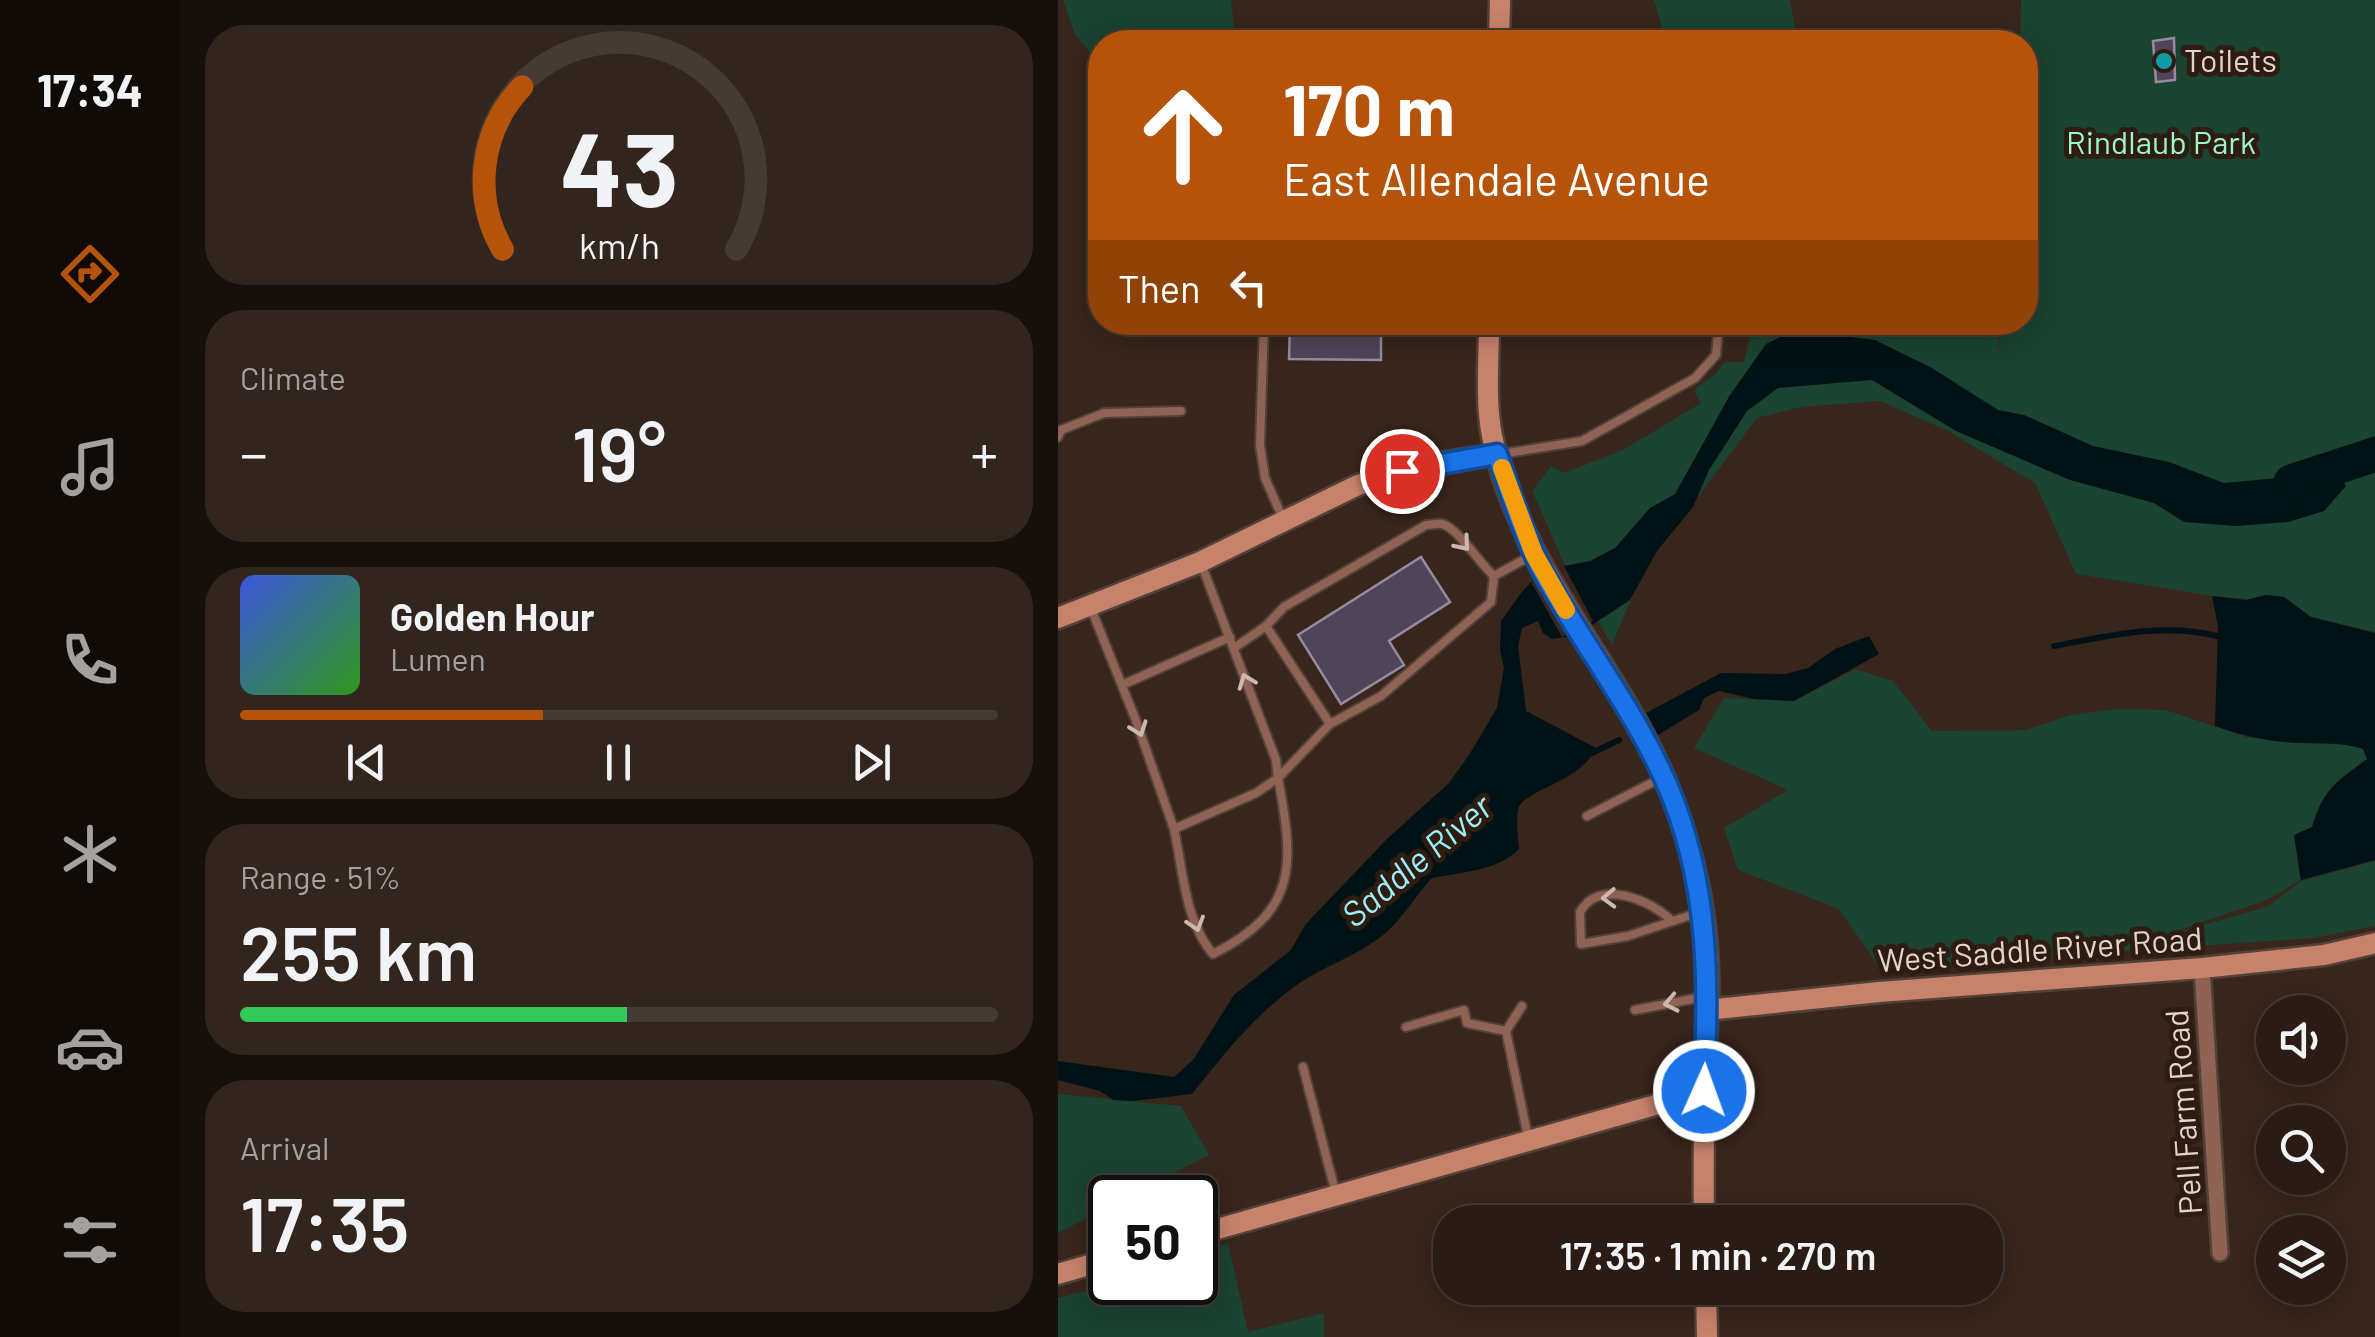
<!DOCTYPE html>
<html lang="en">
<head>
<meta charset="utf-8">
<style>
	:root { --surface:#2a1c14; --page:#32251d; --text:#f1f3f6; --muted:#a5a1a0; --line:#463a34; --accent:#b45309 }
	body { margin:0; font-family:Barlow,sans-serif; background:var(--page); color:var(--text); height:100vh; display:flex; flex-direction:column; font-size:38px; white-space:nowrap }
	* { box-sizing:border-box; margin:0 }
	p { font-size:32px; color:var(--muted) }
	.icon { flex:none; width:55px; height:55px; fill:none; stroke:currentColor; stroke-width:2; stroke-linecap:round; stroke-linejoin:round }
	.map { position:relative; flex:1; overflow:hidden }
	.details { display:flex; flex-direction:column; gap:25px; padding:25px; background:#170f0b; width:878px }
	.details>* { flex:none }
	.banner { position:absolute; left:30px; top:30px; width:950px; height:305px; border-radius:40px; box-shadow:0 5px 25px #0003,0 0 0 2px var(--line); background:#b45309; color:#fff; overflow:hidden }
	.controls { position:absolute; left:1198px; top:995px; display:grid; gap:20px }
	.controls a { display:grid; place-items:center; width:90px; height:90px; border-radius:50%; background:var(--surface); box-shadow:0 5px 25px #0003,0 0 0 2px var(--line); font-size:50px }
	.speed { position:absolute; left:30px; top:1175px; display:flex; gap:20px; font-size:50px; font-weight:700; text-align:center }
	.speed>* { display:grid; place-content:center; width:130px; height:130px; border-radius:50%; background:var(--surface); box-shadow:0 5px 25px #0003,0 0 0 2px var(--line); line-height:1 }
	.speed .limit { border:5px solid #111; border-radius:15px; background:#fff; color:#111 }
	.pin { position:absolute; display:grid; place-items:center; width:85px; height:85px; color:#fff; margin:-42px; border:5px solid #fff; border-radius:50%; box-shadow:0 2px 10px #0007 }
	.me { position:absolute; width:110px; margin:-55px; rotate:2deg; stroke-linejoin:round; filter:drop-shadow(0 0 8px #0008) }
	.turn { display:flex; align-items:center; gap:35px; height:210px; padding:0 30px; font-size:45px }
	.turn .icon { width:130px; height:130px; stroke-width:2.5 }
	.turn b { display:block; font-size:70px; line-height:85px }
	.then { display:flex; align-items:center; height:95px; padding:0 30px; background:#0003; gap:20px; font-size:38px }
	.big { font-size:75px; font-weight:600; line-height:1.1 }
	.details .card { flex:1; display:flex; flex-direction:column; justify-content:center; gap:15px; min-width:0; padding:0 35px; border-radius:40px; background:var(--page) }
	.details .dial { align-items:center; gap:0 }
	.dial svg { height:260px; overflow:visible; fill:none; stroke:var(--line); stroke-width:7; stroke-linecap:round; text-anchor:middle }
	.dial text { fill:var(--text); stroke:none }
	.song { display:flex; align-items:center; gap:30px }
	.cover { width:120px; height:120px; border-radius:15px; background:linear-gradient(135deg,hsl(230 70% 55%),hsl(110 70% 35%)) }
	.played { height:10px; border-radius:5px; background:linear-gradient(90deg,var(--accent) 40%,var(--line) 40%) }
	.keys { display:flex; justify-content:space-around; direction:ltr }
	.heat { display:flex; justify-content:space-between; align-items:center; font-size:55px; direction:ltr }
	.charge { height:15px; border-radius:8px; background:linear-gradient(90deg,#34c759 51%,var(--line) 0) }
	.trip { position:absolute; left:375px; top:1205px; width:570px; height:100px; border-radius:40px; background:var(--surface); box-shadow:0 5px 25px #0003,0 0 0 2px var(--line); font-weight:600; line-height:100px; text-align:center }
	main { display:flex; flex:1; min-height:0 }
	.menu { display:flex; flex-direction:column; width:180px; justify-content:space-around; align-items:center; background:#110b08; color:var(--muted) }
	.menu .icon { width:70px; height:70px }
	.menu .selected { color:var(--accent) }
	.menu b { font-size:45px; color:var(--text) }
	.map>svg:first-child { display:block }
	.green { fill:#1a4331 }
	.water { fill:#001215 }
	.pier { fill:#38251b }
	.lines { fill:none; stroke-linecap:round; stroke-linejoin:round }
	.stream { stroke:#001215; stroke-width:6 }
	.river { stroke:#001215; stroke-width:35 }
	.building { fill:#4f4558; stroke:#958a9f; stroke-width:2.5 }
	.service-casing { stroke:#534138; stroke-width:12 }
	.minor-casing { stroke:#534138; stroke-width:20 }
	.secondary-casing { stroke:#534138; stroke-width:25 }
	.service { stroke:#8e6354; stroke-width:8 }
	.minor { stroke:#8e6354; stroke-width:15 }
	.secondary { stroke:#c7826b; stroke-width:20 }
	.oneway { stroke:#cdb8b0 }
	.route-casing { stroke:#114b97; stroke-width:25 }
	.route { stroke:#1a73e8; stroke-width:18 }
	.slow { stroke:#f59e0b; stroke-width:18 }
	.culture-dot { fill:#0f9aa8; stroke:#2e1c11; stroke-width:4 }
	.labels { text-anchor:middle; stroke-width:10; stroke-linejoin:round; paint-order:stroke }
	.poi-label { font-size:32px; fill:#e2d5cf; stroke:#2e1c11; text-anchor:start }
	.park-label { font-size:32px; fill:#9cf5cb; stroke:#2e1c11 }
	.street-label { font-size:32px; fill:#e2d5cf; stroke:#2e1c11 }
	.water-label { font-size:35px; font-style:italic; fill:#9af0fc; stroke:#2e1c11 }
</style>
</head>
<body>
<main>
<nav class="menu">
<b>17:34</b>
<svg class="icon selected" aria-label="directions" viewBox="0 0 24 24"><path d="M12 3l9 9-9 9-9-9zM9 14v-3h6M13 9l2 2-2 2"/></svg>
<svg class="icon" aria-label="music" viewBox="0 0 24 24"><path d="M9 18V5l10-2v13"/><circle cx="6" cy="18" r="3"/><circle cx="16" cy="16" r="3"/></svg>
<svg class="icon" aria-label="phone" viewBox="0 0 24 24"><path d="M5 4h4l2 5-3 2q2 4 5 5l2-3 5 2v4C11 20 4 13 5 4z"/></svg>
<svg class="icon" aria-label="climate" viewBox="0 0 24 24"><path d="M12 3v18M4 7l16 10M4 17L20 7"/></svg>
<svg class="icon" aria-label="car" viewBox="0 0 24 24"><path d="M5 17H2v-5l4-1 3-4h7l3 4 3 1v5h-3M9 17h6M6 11h13"/><circle cx="7" cy="17" r="2"/><circle cx="17" cy="17" r="2"/></svg>
<svg class="icon" aria-label="filters" viewBox="0 0 24 24"><path d="M4 7h16M4 17h16"/><circle cx="9" cy="7" r="2"/><circle cx="15" cy="17" r="2"/></svg>
</nav>
<section class="details">
<div class="card dial"><svg viewBox="0 0 100 80">
<path d="M14 69A42 42 0 1 1 86 69"/>
<path d="M14 69A42 42 0 0 1 20 19" stroke="#b45309"/>
<text x="50" y="56" font-size="32" font-weight="700">43</text>
<text x="50" y="72" font-size="11">km/h</text>
</svg></div>
<div class="card"><p>Climate</p>
<div class="heat"><a>−</a><b class="big">19°</b><a>+</a></div>
</div>
<div class="card">
<div class="song"><i class="cover"></i><div><b>Golden Hour</b><p>Lumen</p></div></div>
<div class="played"></div>
<div class="keys"><svg class="icon" aria-label="previous" viewBox="0 0 24 24"><path d="M18 5L8 12l10 7zM5 5v14"/></svg><svg class="icon" aria-label="pause" viewBox="0 0 24 24"><path d="M8 5v14M16 5v14"/></svg><svg class="icon" aria-label="next" viewBox="0 0 24 24"><path d="M6 5l10 7-10 7zM19 5v14"/></svg></div>
</div>
<div class="card"><p>Range · 51%</p><b class="big">255 km</b><div class="charge"></div></div>
<div class="card"><p>Arrival</p><b class="big">17:35</b></div>
</section>
<div class="map">
<svg width="1318" height="1337" viewBox="0 0 1318 1337">
	<rect width="100%" height="100%" fill="#38251b"/>
	<path class="green" d="M5,0H173L178,42H42V65L17,34Z
		M596,0H732L740,42H608Z
		M963,0H1317V632L1253,617L1226,597L1208,595L1190,599L1155,596L1018,574L977,483L890,431L822,401L743,407L699,418L586,569L554,645L505,561L474,491L493,466L506,473L565,450L643,403L637,393L639,387L657,375L667,362H686L695,323H940V354L943,323L968,322V42H962Z
		M798,669L835,681L874,731L968,730L1012,715L1058,709L1108,710L1188,737L1240,743L1290,744L1305,749L1309,759C1277,781 1265,789 1255,827L1236,835L1242,880L1211,899L1087,942L1211,906L1243,881L1317,861V926L1255,938L1054,952L826,974L781,909L680,870L666,828L730,790L636,748L666,698L736,701Z
		M0,1094L123,1106L151,1155L69,1197L52,1198V1206L0,1233Z
		M170,1243L190,1332L266,1313V1337H0V1298L57,1283L138,1282V1255Z"/>
	<path class="water" d="M729,334H768L817,340L874,368L940,410L966,415L1035,446L1111,462L1166,483L1220,478L1273,460L1288,486L1266,511L1230,522L1178,526L1126,522L1096,503L1012,480L898,431L814,380L720,388L689,411L651,470L635,507L599,551L572,600L519,635L494,639L485,633L480,621L464,628L460,646L468,711L538,748C522,783 463,791 460,809C458,821 460,837 461,849C440,871 403,872 374,878C360,893 349,911 335,926C308,954 267,964 236,987C195,1017 165,1055 134,1094L75,1101L55,1100L42,1091L0,1080V1061L116,1077L135,1060L176,995L233,950L247,925L329,839L391,783L411,755L439,708L446,668L442,650L443,621L463,593L473,582L506,566L532,561L557,548L592,508L617,494L672,395L708,344Z
		M1208,595L1226,597L1253,617L1317,633V860L1243,880L1236,835L1254,827C1266,788 1278,783 1309,759L1305,749C1284,742 1264,744 1242,743C1212,742 1185,736 1157,726L1160,626L1154,596L1188,600Z
		M811,636L821,654L736,701L696,699L661,691L646,698L641,710L600,735L588,713L663,673L728,674L750,668L777,649Z"/>
	<path class="pier" d="M506,566L535,621L504,637L473,582Z"/>
	<g class="lines">
		<path class="stream" d="M996,646C1051,636 1104,622 1159,636
			M532,754L561,740"/>
		<path class="river" d="M1233,482L1318,454"/>
	</g>
	<path class="building" d="M1116,38L1117,80L1098,82L1095,41Z
		M232,322H323V360L231,359Z
		M363,557L392,602L331,641L346,665L283,704L240,635Z"/>
	<g class="lines">
		<defs>
			<path id="service" d="M206,322L202,445L207,478L225,519
				M0,437L3,430L46,413L123,411
				M443,454L524,441L637,378L658,355L661,322
				M436,576L476,554
				M32,606L77,718L116,829L198,793L220,778L218,760L144,566
				M208,626L272,724L323,696L433,602L436,576
				M176,648L208,626L226,607L368,525C374,525 379,523 384,524C400,528 422,564 436,576
				M64,685L172,637
				M529,816L605,777
				M116,829C125,870 127,922 155,954C241,911 236,863 220,778L272,724
				M613,920C592,900 541,878 522,912L523,944L570,936L645,911
				M577,1010L650,996
				M348,1027L406,1010L409,1023L448,1031L464,1006
				M448,1031L470,1137
				M245,1067L278,1194"/>
			<path id="minor" d="M1144,968L1162,1253"/>
			<path id="secondary" d="M441,42L442,0
				M431,322C431,360 427,400 434,436C462,574 569,673 616,802C633,848 646,900 649,949C652,987 649,1025 647,1063C646,1116 645,1169 646,1222
				M0,618L142,562L300,485L368,465L439,454
				M649,1010L821,992L1144,968L1266,955L1318,943
				M138,1235L647,1091
				M0,1274L52,1259
				M648,1288L649,1337"/>
		</defs>
		<use href="#service" class="service-casing"/>
		<use href="#minor" class="minor-casing"/>
		<use href="#secondary" class="secondary-casing"/>
		<use href="#service" class="service"/>
		<use href="#minor" class="minor"/>
		<use href="#secondary" class="secondary"/>
	</g>
	<defs><path id="oneway-chevron" d="M-2-3.5L2.5 0L-2 3.5" fill="none" stroke-width="1.6" stroke-linecap="round" stroke-linejoin="round" transform="scale(2.5)"/></defs>
	<g class="oneway">
		<use href="#oneway-chevron" transform="translate(405 544) rotate(50)"/>
		<use href="#oneway-chevron" transform="translate(188 681) rotate(-111)"/>
		<use href="#oneway-chevron" transform="translate(81 729) rotate(70)"/>
		<use href="#oneway-chevron" transform="translate(551 898) rotate(178)"/>
		<use href="#oneway-chevron" transform="translate(138 924) rotate(73)"/>
		<use href="#oneway-chevron" transform="translate(613 1003) rotate(169)"/>
	</g>
	<g class="lines">
		<defs>
			<path id="route" d="M344,471L439,454C453,494 466,537 486,574C528,650 583,718 615,799C653,897 650,988 646,1091"/>
		</defs>
		<use href="#route" class="route-casing"/>
		<use href="#route" class="route"/>
		<path class="slow" d="M444,468L476,554L508,610"/>
	</g>
	<circle class="culture-dot" cx="1106" cy="61" r="10"/>
	<g class="labels">
		<g class="poi-label">
			<text x="1126" y="72">Toilets</text>
		</g>
		<g class="park-label">
			<text x="1103" y="154">Rindlaub Park</text>
		</g>
		<g class="street-label">
			<text transform="translate(982 950) rotate(-4)" y="11">West Saddle River Road</text>
			<text transform="translate(1126 1112) rotate(-94)" y="11">Pell Farm Road</text>
		</g>
		<g class="water-label">
			<text transform="translate(359 861) rotate(-40)" y="12">Saddle River</text>
		</g>
	</g>
</svg>
<div class="controls">
<a><svg class="icon" aria-label="sound" viewBox="0 0 24 24"><path d="M4 9h4l5-4v14l-5-4H4zM17 9q2 3 0 6"/></svg></a>
<a><svg class="icon" aria-label="search" viewBox="0 0 24 24"><circle cx="10" cy="10" r="6"/><path d="M15 15l6 6"/></svg></a>
<a><svg class="icon" aria-label="layers" viewBox="0 0 24 24"><path d="M12 4l9 5-9 5-9-5zM3 14l9 5 9-5"/></svg></a>
</div>
<div class="speed"><div class="limit">50</div></div>
<div class="pin" style="left:344px;top:471px;background:#d93025"><svg class="icon" aria-label="arrive" viewBox="0 0 24 24"><path d="M6 21V4h12l-3 4 3 4H6"/></svg></div>
<svg class="me" style="left:646px;top:1091px" viewBox="-20 -20 40 40"><circle r="17" fill="#1a73e8" stroke="#fff" stroke-width="3"/><path d="M0-11L8 9 0 5-8 9z" fill="#fff"/></svg>
<div class="trip">17:35 · 1 min · 270 m</div>
<div class="banner">
<div class="turn"><svg class="icon" aria-label="ahead" viewBox="0 0 24 24"><path d="M12 20V5M6 11l6-6 6 6"/></svg><div><b>170 m</b>East Allendale Avenue</div></div>
<div class="then">Then<svg class="icon" aria-label="left" viewBox="0 0 24 24"><path d="M17 20v-9H6M10 6l-5 5 5 5"/></svg></div>
</div>
</div>
</main>
</body>
</html>
